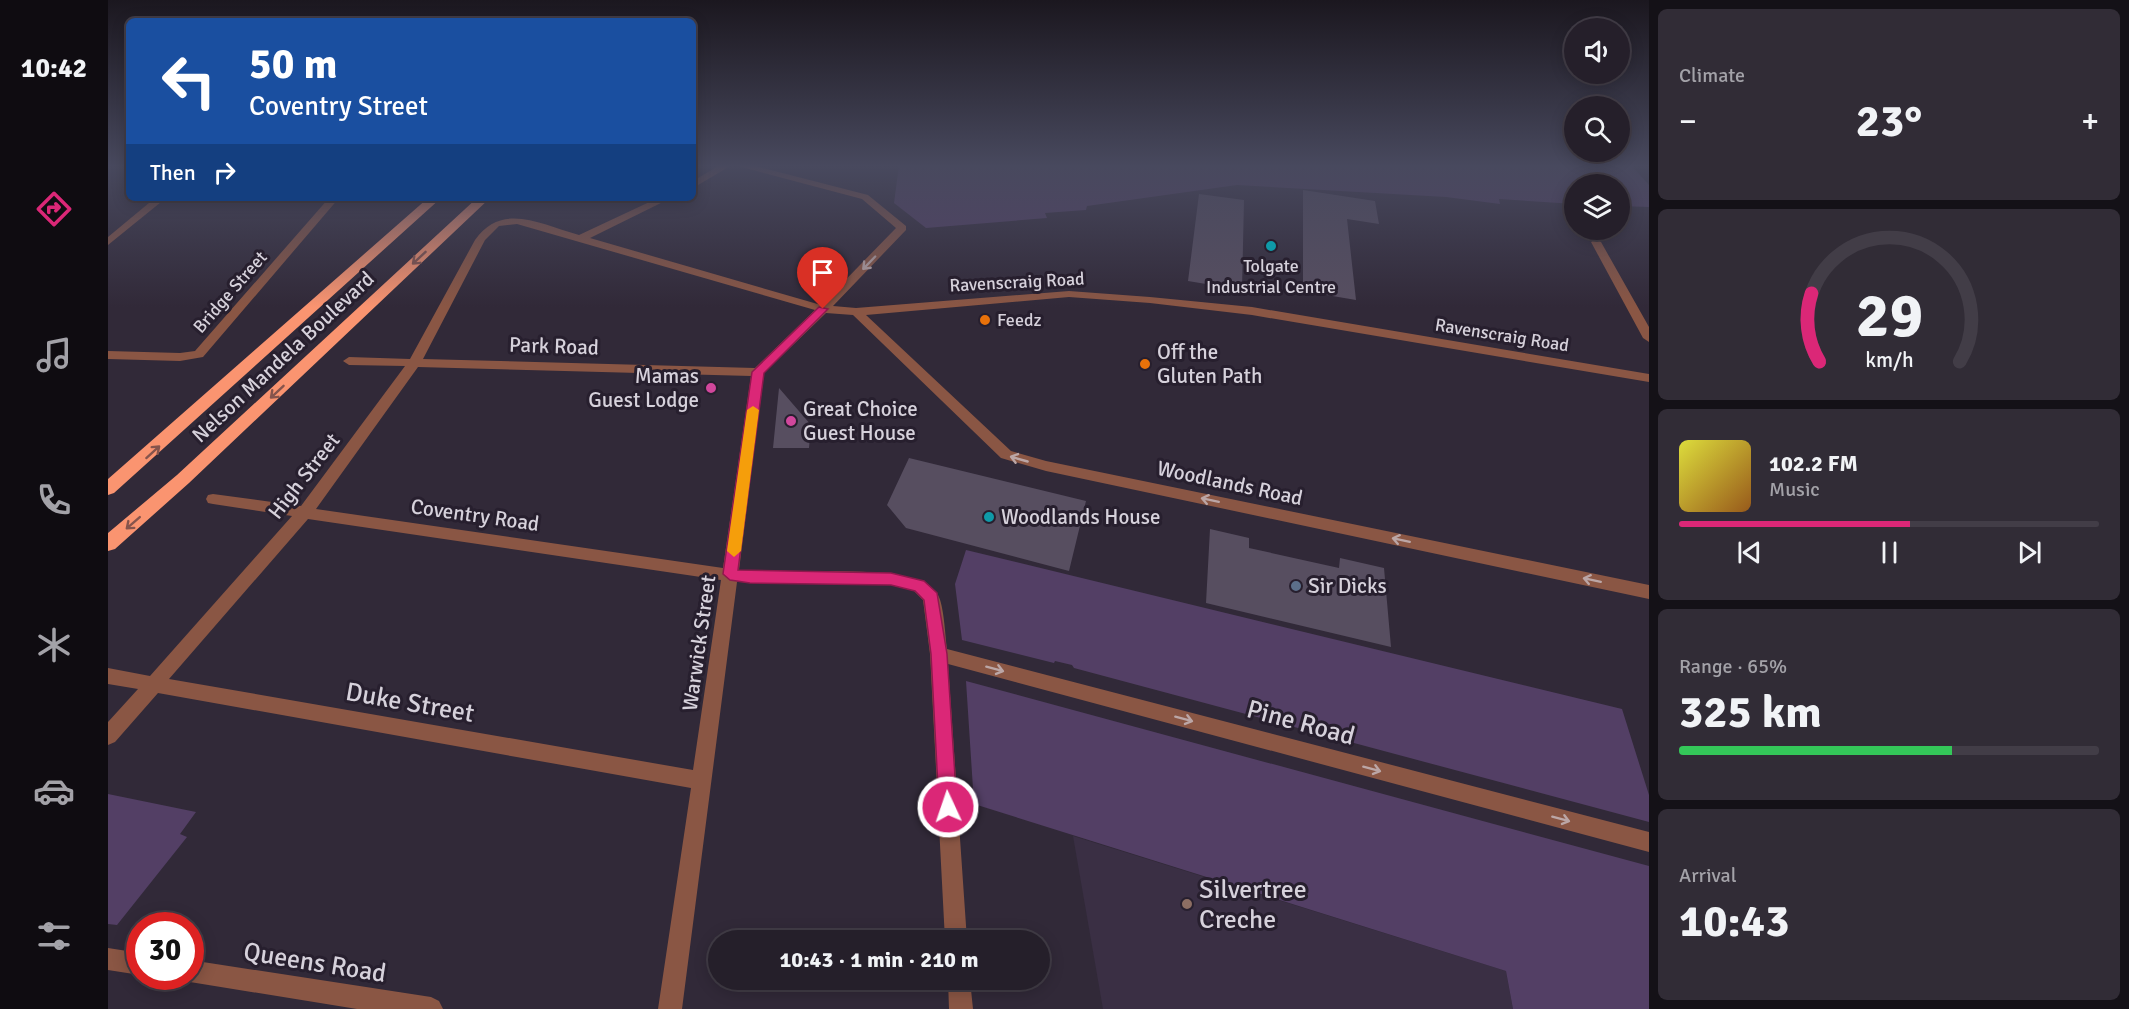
<!DOCTYPE html>
<html lang="en">
<head>
<meta charset="utf-8">
<style>
	:root { --surface:#251f2a; --page:#312c36; --text:#f1f3f6; --muted:#a3a2a8; --line:#423d47; --accent:#db2777 }
	body { margin:0; font-family:Signika,sans-serif; background:var(--page); color:var(--text); height:100vh; display:flex; flex-direction:column; font-size:22px; white-space:nowrap }
	* { box-sizing:border-box; margin:0 }
	p { font-size:20px; color:var(--muted) }
	.icon { flex:none; width:33px; height:33px; fill:none; stroke:currentColor; stroke-width:2; stroke-linecap:round; stroke-linejoin:round }
	.map { position:relative; flex:1; overflow:hidden }
	.drawer { display:flex; flex-direction:column; gap:9px; padding:9px; background:#141117; width:480px }
	.drawer>* { flex:none }
	.guide { position:absolute; left:18px; top:18px; width:570px; height:183px; border-radius:9px; box-shadow:0 3px 15px #0003,0 0 0 2px var(--line); background:#1a4fa0; color:#fff; overflow:hidden }
	.buttons { position:absolute; left:1456px; top:18px; display:grid; gap:12px }
	.buttons a { display:grid; place-items:center; width:66px; height:66px; border-radius:50%; background:var(--surface); box-shadow:0 3px 15px #0003,0 0 0 2px var(--line); font-size:30px }
	.speed { position:absolute; left:18px; top:912px; display:flex; gap:12px; font-size:30px; font-weight:700; text-align:center }
	.speed>* { display:grid; place-content:center; width:78px; height:78px; border-radius:50%; background:var(--surface); box-shadow:0 3px 15px #0003,0 0 0 2px var(--line); line-height:1 }
	.speed .limit { border:9px solid #d22; background:#fff; color:#111 }
	.pin { position:absolute; display:grid; place-items:center; width:51px; height:51px; color:#fff; margin:-62px -26px; border-radius:50% 50% 50% 0; rotate:-45deg; box-shadow:0 0 6px #0007 }
	.pin .icon { rotate:45deg }
	.me { position:absolute; width:66px; margin:-33px; rotate:357deg; stroke-linejoin:round; filter:drop-shadow(0 0 4px #0008) }
	.turn { display:flex; align-items:center; gap:21px; height:126px; padding:0 24px; font-size:27px }
	.turn .icon { width:78px; height:78px; stroke-width:2.5 }
	.turn b { display:block; font-size:42px; line-height:51px }
	.then { display:flex; align-items:center; height:57px; padding:0 24px; background:#0003; gap:12px; font-size:22px }
	.big { font-size:45px; font-weight:700; line-height:1.1 }
	.drawer .widget { flex:1; display:flex; flex-direction:column; justify-content:center; gap:9px; min-width:0; padding:0 21px; border-radius:9px; background:var(--page) }
	.drawer .dial { align-items:center; gap:0 }
	.dial svg { height:156px; overflow:visible; fill:none; stroke:var(--line); stroke-width:7; stroke-linecap:round; text-anchor:middle }
	.dial text { fill:var(--text); stroke:none }
	.song { display:flex; align-items:center; gap:18px }
	.cover { width:72px; height:72px; border-radius:9px; background:linear-gradient(135deg,hsl(60 70% 55%),hsl(30 70% 35%)) }
	.played { height:6px; border-radius:3px; background:linear-gradient(90deg,var(--accent) 55%,var(--line) 55%) }
	.keys { display:flex; justify-content:space-around; direction:ltr }
	.heat { display:flex; justify-content:space-between; align-items:center; font-size:33px; direction:ltr }
	.charge { height:9px; border-radius:4px; background:linear-gradient(90deg,#34c759 65%,var(--line) 0) }
	.trip { position:absolute; left:600px; top:930px; width:342px; height:60px; border-radius:30px; background:var(--surface); box-shadow:0 3px 15px #0003,0 0 0 2px var(--line); font-weight:700; line-height:60px; text-align:center }
	main { display:flex; flex:1; min-height:0 }
	.tabs { display:flex; flex-direction:column; width:108px; justify-content:space-around; align-items:center; background:#0f0c11; color:var(--muted) }
	.tabs .icon { width:42px; height:42px }
	.tabs .selected { color:var(--accent) }
	.tabs b { font-size:27px; color:var(--text) }
	.map>svg:first-child { display:block }
	.built { fill:#3a2f44 }
	.green { fill:#533f65 }
	.building { fill:#574e60 }
	.lines { fill:none; stroke-linecap:round; stroke-linejoin:round }
	.minor { fill:#8a5644; fill-rule:evenodd }
	.highway { fill:#fa9470; fill-rule:evenodd }
	.oneway { stroke:#86544c }
	.oneway2 { stroke:#bba6a6 }
	.route { fill:#db2777; stroke:#8e194d; stroke-width:1.5 }
	.slow { fill:#f59e0b }
	.culture-dot { fill:#0f9aa8; stroke:#271f2e; stroke-width:2 }
	.food-dot { fill:#e8710a; stroke:#271f2e; stroke-width:2 }
	.hotel-dot { fill:#d1479c; stroke:#271f2e; stroke-width:2 }
	.service-dot { fill:#5c6f8a; stroke:#271f2e; stroke-width:2 }
	.education-dot { fill:#8d6e63; stroke:#271f2e; stroke-width:2 }
	.labels { text-anchor:middle; stroke-width:6; stroke-linejoin:round; paint-order:stroke }
	.far-poi-label { font-size:18px; fill:#d6d1db; stroke:#271f2e }
	.far-street-label { font-size:18px; fill:#d6d1db; stroke:#271f2e }
	.street-label { font-size:21px; fill:#d6d1db; stroke:#271f2e }
	.poi-label { font-size:21px; fill:#d6d1db; stroke:#271f2e; text-anchor:start }
	.near-street-label { font-size:26px; fill:#d6d1db; stroke:#271f2e }
	.near-poi-label { font-size:26px; fill:#d6d1db; stroke:#271f2e; text-anchor:start }
</style>
</head>
<body>
<main>
<nav class="tabs">
<b>10:42</b>
<svg class="icon selected" aria-label="directions" viewBox="0 0 24 24"><path d="M12 3l9 9-9 9-9-9zM9 14v-3h6M13 9l2 2-2 2"/></svg>
<svg class="icon" aria-label="music" viewBox="0 0 24 24"><path d="M9 18V5l10-2v13"/><circle cx="6" cy="18" r="3"/><circle cx="16" cy="16" r="3"/></svg>
<svg class="icon" aria-label="phone" viewBox="0 0 24 24"><path d="M5 4h4l2 5-3 2q2 4 5 5l2-3 5 2v4C11 20 4 13 5 4z"/></svg>
<svg class="icon" aria-label="climate" viewBox="0 0 24 24"><path d="M12 3v18M4 7l16 10M4 17L20 7"/></svg>
<svg class="icon" aria-label="car" viewBox="0 0 24 24"><path d="M5 17H2v-5l4-1 3-4h7l3 4 3 1v5h-3M9 17h6M6 11h13"/><circle cx="7" cy="17" r="2"/><circle cx="17" cy="17" r="2"/></svg>
<svg class="icon" aria-label="filters" viewBox="0 0 24 24"><path d="M4 7h16M4 17h16"/><circle cx="9" cy="7" r="2"/><circle cx="15" cy="17" r="2"/></svg>
</nav>
<div class="map">
<svg width="1541" height="1009" viewBox="0 0 1541 1009">
	<rect width="100%" height="100%" fill="#312938"/>
	<path class="built" d="M965,836L1398,971L1405,1009H995Z"/>
	<path class="green" d="M791,165H1523L1541,185V207L1512,206V184H1467V204L1391,199L1392,204L1338,197L1129,185L979,206L978,210L937,213L939,218L818,228L786,203Z
		M858,550L1514,709L1541,795V822L966,668L964,665L947,661L946,663L854,640L847,584Z
		M858,681L1541,866V1009H1405L1398,971L866,804Z
		M0,794L88,812L72,834L79,837L9,925L0,924Z"/>
	<path class="building" d="M1195,190L1267,201L1271,224L1239,219L1248,300L1195,291Z
		M1091,194L1136,200L1134,290L1080,281Z
		M671,388L703,425L701,448H665Z
		M801,458L978,501L961,571L798,528L779,505Z
		M1102,529L1141,538V548L1231,568L1232,558L1276,568L1283,647L1098,603Z"/>
	<g class="lines">
		<path class="minor" d="M612,165H624L585,188V181Z
			M626,165H643L760,195L798,226V230L725,306L748,308L961,291L1042,297L1144,307L1541,374V382L1144,315L1042,303L961,297L758,315L903,451L938,461L1541,585V599L938,471L893,458L745,315L718,313L656,373L631,570C671,576 811,559 830,595C836,606 837,634 839,649L1541,832V852L840,664L859,940H837L822,654L815,600L806,591L783,585L629,582L574,1009H550L583,788L50,693L7,742L0,745V722L30,689L0,684V668L42,676L184,516L105,504L100,503L98,499L100,495L105,494L193,506L297,366L241,365L235,361L241,357L302,359L367,240C394,201 434,225 471,235L550,198H563L482,238L713,305L788,228L754,199ZM409,224L707,310L647,368L315,359L377,240L391,226ZM310,367L643,376L615,568L208,509ZM200,519L613,580L585,770L61,679Z
			M47,198H58L0,245V237Z
			M221,198H231L95,357L72,361L0,359V351L72,353L87,351Z
			M1488,239L1493,242L1541,327V342L1535,338L1483,242Z
			M0,948L32,953V975L0,970Z
			M82,960L323,997L331,1001L335,1009H249L82,982L73,976H82Z
			M840,980H862L865,1009H841Z"/>
		<path class="highway" d="M320,198H333L6,493L0,495V479Z
			M369,198H382L81,483L7,549L0,551V533L69,475Z"/>
	</g>
	<defs><path id="oneway-shaft" d="M-6 0H5M1.5-3L5.5 0L1.5 3" fill="none" stroke-width="1.6" stroke-linecap="round" stroke-linejoin="round" transform="scale(1.5)"/></defs>
	<g class="oneway">
		<use href="#oneway-shaft" transform="translate(311 258) rotate(137)"/>
		<use href="#oneway-shaft" transform="translate(169 392) rotate(137)"/>
		<use href="#oneway-shaft" transform="translate(45 452) rotate(-42)"/>
		<use href="#oneway-shaft" transform="translate(25 523) rotate(139)"/>
	</g>
	<g class="oneway2">
		<use href="#oneway-shaft" transform="translate(761 263) rotate(134)"/>
		<use href="#oneway-shaft" transform="translate(911 459) rotate(-164)"/>
		<use href="#oneway-shaft" transform="translate(1102 500) rotate(-168)"/>
		<use href="#oneway-shaft" transform="translate(1293 540) rotate(-168)"/>
		<use href="#oneway-shaft" transform="translate(1484 580) rotate(-168)"/>
		<use href="#oneway-shaft" transform="translate(887 669) rotate(15)"/>
		<use href="#oneway-shaft" transform="translate(1076 719) rotate(15)"/>
		<use href="#oneway-shaft" transform="translate(1264 769) rotate(15)"/>
		<use href="#oneway-shaft" transform="translate(1453 819) rotate(15)"/>
	</g>
	<linearGradient id="sky" x2="0" y2="1"><stop stop-color="#1b171f"/><stop offset="0.54" stop-color="#48495e"/><stop offset="1" stop-color="#48495e" stop-opacity="0"/></linearGradient>
	<rect width="1541" height="307" fill="url(#sky)"/>
	<path class="route" d="M711,307L720,309L656,373L630,570L783,573L816,581L829,593L839,654L849,807L846,813L840,816L834,813L831,807L823,654L816,600L807,591L783,585L642,583L622,580L615,574L644,372Z"/>
	<path class="slow" d="M645,406L651,410L633,551L626,557L619,551L639,410Z"/>
	<g class="culture-dot">
		<circle cx="1163" cy="246" r="6"/>
		<circle cx="881" cy="517" r="6"/>
	</g>
	<g class="food-dot">
		<circle cx="877" cy="320" r="6"/>
		<circle cx="1037" cy="364" r="6"/>
	</g>
	<g class="hotel-dot">
		<circle cx="603" cy="388" r="6"/>
		<circle cx="683" cy="421" r="6"/>
	</g>
	<circle class="service-dot" cx="1188" cy="586" r="6"/>
	<circle class="education-dot" cx="1079" cy="904" r="6"/>
	<g class="labels">
		<g class="far-poi-label">
			<text x="1163" y="272">Tolgate<tspan x="1163" dy="21">Industrial Centre</tspan></text>
			<text x="889" y="326" text-anchor="start">Feedz</text>
		</g>
		<g class="far-street-label">
			<text transform="translate(909 282) rotate(-3)" y="6">Ravenscraig Road</text>
			<text transform="translate(122 292) rotate(-49)" y="6">Bridge Street</text>
			<text transform="translate(1394 335) rotate(9)" y="6">Ravenscraig Road</text>
		</g>
		<g class="street-label">
			<text transform="translate(446 346) rotate(2)" y="7">Park Road</text>
			<text transform="translate(175 357) rotate(-43)" y="7">Nelson Mandela Boulevard</text>
			<text transform="translate(196 476) rotate(-52)" y="7">High Street</text>
			<text transform="translate(1122 483) rotate(12)" y="7">Woodlands Road</text>
			<text transform="translate(367 515) rotate(8)" y="7">Coventry Road</text>
			<text transform="translate(591 643) rotate(-82)" y="7">Warwick Street</text>
		</g>
		<g class="poi-label">
			<text x="1049" y="359">Off the<tspan x="1049" dy="24">Gluten Path</tspan></text>
			<text x="591" y="383" text-anchor="end">Mamas<tspan x="591" dy="24">Guest Lodge</tspan></text>
			<text x="695" y="416">Great Choice<tspan x="695" dy="24">Guest House</tspan></text>
			<text x="893" y="524">Woodlands House</text>
			<text x="1200" y="593">Sir Dicks</text>
		</g>
		<g class="near-street-label">
			<text transform="translate(302 702) rotate(10)" y="9">Duke Street</text>
			<text transform="translate(1193 722) rotate(15)" y="9">Pine Road</text>
			<text transform="translate(207 962) rotate(9)" y="9">Queens Road</text>
		</g>
		<g class="near-poi-label">
			<text x="1091" y="898">Silvertree<tspan x="1091" dy="30">Creche</tspan></text>
		</g>
	</g>
</svg>
<div class="buttons">
<a><svg class="icon" aria-label="sound" viewBox="0 0 24 24"><path d="M4 9h4l5-4v14l-5-4H4zM17 9q2 3 0 6"/></svg></a>
<a><svg class="icon" aria-label="search" viewBox="0 0 24 24"><circle cx="10" cy="10" r="6"/><path d="M15 15l6 6"/></svg></a>
<a><svg class="icon" aria-label="layers" viewBox="0 0 24 24"><path d="M12 4l9 5-9 5-9-5zM3 14l9 5 9-5"/></svg></a>
</div>
<div class="speed"><div class="limit">30</div></div>
<div class="pin" style="left:715px;top:309px;background:#d93025"><svg class="icon" aria-label="arrive" viewBox="0 0 24 24"><path d="M6 21V4h12l-3 4 3 4H6"/></svg></div>
<svg class="me" style="left:840px;top:807px" viewBox="-20 -20 40 40"><circle r="17" fill="#db2777" stroke="#fff" stroke-width="3"/><path d="M0-11L8 9 0 5-8 9z" fill="#fff"/></svg>
<div class="trip">10:43 · 1 min · 210 m</div>
<div class="guide">
<div class="turn"><svg class="icon" aria-label="left" viewBox="0 0 24 24"><path d="M17 20v-9H6M10 6l-5 5 5 5"/></svg><div><b>50 m</b>Coventry Street</div></div>
<div class="then">Then<svg class="icon" aria-label="right" viewBox="0 0 24 24"><path d="M7 20v-9h11M14 6l5 5-5 5"/></svg></div>
</div>
</div>
<section class="drawer">
<div class="widget"><p>Climate</p>
<div class="heat"><a>−</a><b class="big">23°</b><a>+</a></div>
</div>
<div class="widget dial"><svg viewBox="0 0 100 80">
<path d="M14 69A42 42 0 1 1 86 69"/>
<path d="M14 69A42 42 0 0 1 10 34" stroke="#db2777"/>
<text x="50" y="56" font-size="32" font-weight="700">29</text>
<text x="50" y="72" font-size="11">km/h</text>
</svg></div>
<div class="widget">
<div class="song"><i class="cover"></i><div><b>102.2 FM</b><p>Music</p></div></div>
<div class="played"></div>
<div class="keys"><svg class="icon" aria-label="previous" viewBox="0 0 24 24"><path d="M18 5L8 12l10 7zM5 5v14"/></svg><svg class="icon" aria-label="pause" viewBox="0 0 24 24"><path d="M8 5v14M16 5v14"/></svg><svg class="icon" aria-label="next" viewBox="0 0 24 24"><path d="M6 5l10 7-10 7zM19 5v14"/></svg></div>
</div>
<div class="widget"><p>Range · 65%</p><b class="big">325 km</b><div class="charge"></div></div>
<div class="widget"><p>Arrival</p><b class="big">10:43</b></div>
</section>
</main>
</body>
</html>
